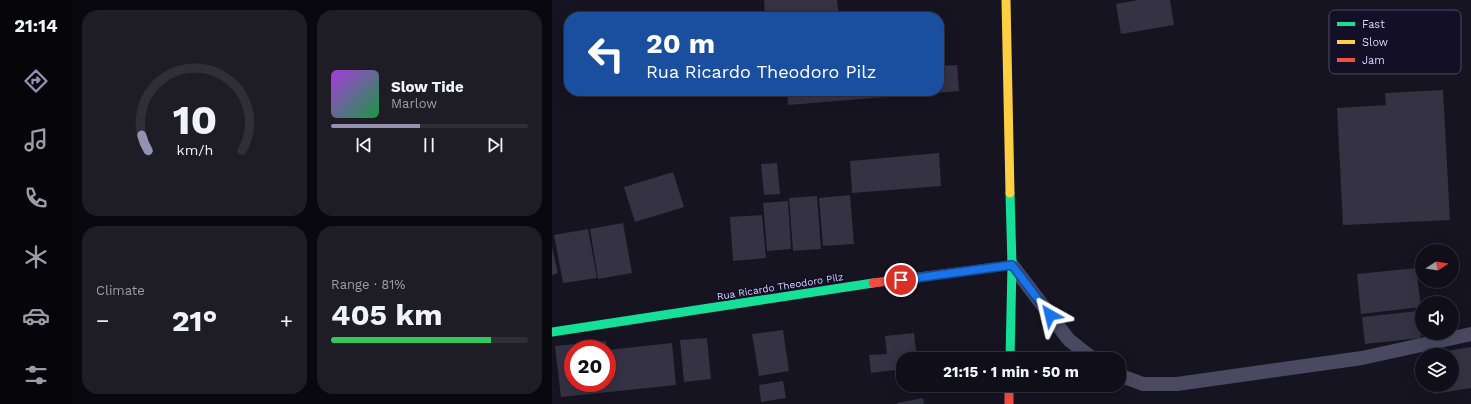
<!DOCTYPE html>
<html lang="en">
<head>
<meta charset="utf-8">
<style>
	:root { --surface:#100f19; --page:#1e1d26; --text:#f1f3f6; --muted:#9c9ca2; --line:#302f38; --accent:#9591b1 }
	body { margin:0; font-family:"Work Sans",sans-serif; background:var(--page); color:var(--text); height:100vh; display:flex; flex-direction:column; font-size:15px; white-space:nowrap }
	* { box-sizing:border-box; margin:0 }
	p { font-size:13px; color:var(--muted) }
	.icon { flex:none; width:22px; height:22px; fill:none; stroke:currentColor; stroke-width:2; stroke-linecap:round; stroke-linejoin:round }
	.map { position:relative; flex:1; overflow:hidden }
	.drawer { display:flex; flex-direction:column; gap:10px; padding:10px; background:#09080e; width:480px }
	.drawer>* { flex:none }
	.top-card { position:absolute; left:12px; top:12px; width:380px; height:84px; border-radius:16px; box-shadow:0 4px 16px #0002,0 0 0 1px var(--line); background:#1a4fa0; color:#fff; overflow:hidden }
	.needle { width:26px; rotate:78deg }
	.controls { position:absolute; left:863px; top:244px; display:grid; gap:8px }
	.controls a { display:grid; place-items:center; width:44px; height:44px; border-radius:50%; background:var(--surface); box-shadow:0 4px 16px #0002,0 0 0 1px var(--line); font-size:20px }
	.speed { position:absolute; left:12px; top:340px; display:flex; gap:8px; font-size:20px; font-weight:700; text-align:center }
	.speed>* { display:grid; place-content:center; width:52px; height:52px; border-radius:50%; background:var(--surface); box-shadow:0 4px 16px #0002,0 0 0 1px var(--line); line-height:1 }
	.speed .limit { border:6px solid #d22; background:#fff; color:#111 }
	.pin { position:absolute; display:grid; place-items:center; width:34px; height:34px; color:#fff; margin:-17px; border:2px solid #fff; border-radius:50%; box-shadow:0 1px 4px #0007 }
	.me { position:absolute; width:44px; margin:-22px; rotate:323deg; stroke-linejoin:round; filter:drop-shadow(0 0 3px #0008) }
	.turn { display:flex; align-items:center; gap:14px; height:84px; padding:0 16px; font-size:18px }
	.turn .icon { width:52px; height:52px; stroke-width:2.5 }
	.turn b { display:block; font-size:28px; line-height:34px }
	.big { font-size:30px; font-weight:700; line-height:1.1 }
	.drawer .widget { flex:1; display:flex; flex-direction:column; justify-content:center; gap:6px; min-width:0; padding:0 14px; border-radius:16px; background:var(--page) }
	.drawer .dial { align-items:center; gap:0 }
	.dial svg { height:104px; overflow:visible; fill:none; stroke:var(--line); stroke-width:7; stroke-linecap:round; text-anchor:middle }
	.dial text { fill:var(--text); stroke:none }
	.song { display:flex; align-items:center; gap:12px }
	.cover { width:48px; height:48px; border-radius:6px; background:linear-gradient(135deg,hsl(280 70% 55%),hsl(140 70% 35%)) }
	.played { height:4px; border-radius:2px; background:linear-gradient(90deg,var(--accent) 45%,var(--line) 45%) }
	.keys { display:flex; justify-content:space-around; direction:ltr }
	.heat { display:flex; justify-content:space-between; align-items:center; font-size:22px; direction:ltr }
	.charge { height:6px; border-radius:3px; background:linear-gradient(90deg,#34c759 81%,var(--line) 0) }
	.drawer .tiles { flex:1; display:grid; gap:10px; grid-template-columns:repeat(2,1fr) }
	.trip { position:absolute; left:344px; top:352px; width:230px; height:40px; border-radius:16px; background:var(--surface); box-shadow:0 4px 16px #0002,0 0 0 1px var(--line); font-weight:700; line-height:40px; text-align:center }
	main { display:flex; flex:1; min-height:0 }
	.tab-bar { display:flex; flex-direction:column; width:72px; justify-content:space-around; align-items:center; background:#06060a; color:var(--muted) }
	.tab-bar .icon { width:28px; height:28px }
	.tab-bar .on { color:var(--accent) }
	.tab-bar b { font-size:18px; color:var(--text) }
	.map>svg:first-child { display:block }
	.building { fill:#343243 }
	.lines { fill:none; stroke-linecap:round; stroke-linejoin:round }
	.lane { stroke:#4a4962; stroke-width:14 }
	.fast { stroke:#16e098; stroke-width:9 }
	.slow { stroke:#ffcf43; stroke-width:9 }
	.jam { stroke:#f24e42; stroke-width:9 }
	.route-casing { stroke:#114b97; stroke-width:10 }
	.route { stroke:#1a73e8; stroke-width:7 }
	.labels { text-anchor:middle; stroke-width:4; stroke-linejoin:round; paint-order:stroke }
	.street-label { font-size:10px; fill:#d9d4ff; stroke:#130f26 }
	.key { fill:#130f26; stroke:#4e4a67; stroke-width:1 }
	.key-label { font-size:11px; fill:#d9d4ff }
</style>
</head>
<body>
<main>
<nav class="tab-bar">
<b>21:14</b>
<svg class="icon on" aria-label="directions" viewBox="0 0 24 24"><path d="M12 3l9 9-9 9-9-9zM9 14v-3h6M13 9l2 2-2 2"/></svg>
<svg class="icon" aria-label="music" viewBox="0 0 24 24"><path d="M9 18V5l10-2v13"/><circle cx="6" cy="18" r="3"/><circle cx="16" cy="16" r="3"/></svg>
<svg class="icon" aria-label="phone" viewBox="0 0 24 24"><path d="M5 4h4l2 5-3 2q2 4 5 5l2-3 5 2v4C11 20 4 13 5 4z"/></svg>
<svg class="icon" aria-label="climate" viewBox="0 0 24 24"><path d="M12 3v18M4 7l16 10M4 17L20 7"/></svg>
<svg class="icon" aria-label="car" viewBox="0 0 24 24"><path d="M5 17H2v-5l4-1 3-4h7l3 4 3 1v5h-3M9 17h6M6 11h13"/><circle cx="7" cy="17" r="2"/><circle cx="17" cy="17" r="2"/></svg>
<svg class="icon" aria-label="filters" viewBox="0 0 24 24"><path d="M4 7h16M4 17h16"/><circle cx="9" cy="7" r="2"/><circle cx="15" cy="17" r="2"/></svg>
</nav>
<section class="drawer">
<div class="tiles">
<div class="widget dial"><svg viewBox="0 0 100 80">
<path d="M14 69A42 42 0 1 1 86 69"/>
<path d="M14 69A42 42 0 0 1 9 57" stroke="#9591b1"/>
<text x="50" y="56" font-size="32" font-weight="700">10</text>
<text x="50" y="72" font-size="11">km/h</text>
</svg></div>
<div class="widget">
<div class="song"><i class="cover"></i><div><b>Slow Tide</b><p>Marlow</p></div></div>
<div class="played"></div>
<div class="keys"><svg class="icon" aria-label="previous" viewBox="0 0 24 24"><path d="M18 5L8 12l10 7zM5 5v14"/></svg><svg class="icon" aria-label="pause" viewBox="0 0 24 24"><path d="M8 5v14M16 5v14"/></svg><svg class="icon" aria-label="next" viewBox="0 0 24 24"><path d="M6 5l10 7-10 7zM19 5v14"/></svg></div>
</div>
<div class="widget"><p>Climate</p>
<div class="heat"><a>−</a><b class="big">21°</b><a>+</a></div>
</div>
<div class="widget"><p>Range · 81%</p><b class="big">405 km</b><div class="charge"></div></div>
</div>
</section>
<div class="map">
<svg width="919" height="404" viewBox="0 0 919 404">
	<rect width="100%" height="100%" fill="#161421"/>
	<path class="building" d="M212,0H285L287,17H213Z
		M586,0H618L622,25L569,34L564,4Z
		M405,65L407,91L236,105L235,91H387V66Z
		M891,90L898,220L791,225L785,108L834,105L833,93Z
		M387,153L389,186L300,193L298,161Z
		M225,163L228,194L212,195L209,164Z
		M121,172L132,207L83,222L72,187Z
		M298,195L302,244L271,246L267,198Z
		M265,196L269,249L241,251L237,198Z
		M236,201L239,249L215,251L211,203Z
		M210,215L214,258L181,261L178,217Z
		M71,223L80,273L46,279L38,229Z
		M36,229L45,278L11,283L2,235Z
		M0,247L6,273L0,275Z
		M864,268L869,307L809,314L805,274Z
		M866,311L869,338L813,344L810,317Z
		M231,330L237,371L207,376L200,334Z
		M362,333L365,359H351V369L319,373L317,355L335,354L333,336Z
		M155,338L159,379L132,382L128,340Z
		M54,341L55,349H21V383H55V350L120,343L124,385L9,397L3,346Z
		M919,347V388L882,394L880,385H900V355L876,354Z
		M231,381L234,398L209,402L207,385Z
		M371,398L372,404H345V403Z"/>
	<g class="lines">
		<path class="lane" d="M460,265L517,340L541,359
			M567,375L591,384H625L810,358L919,334"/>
		<path class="fast" d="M0,332L321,283
			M458,359L460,265L458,193"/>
		<path class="slow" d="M454,0L458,193"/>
		<path class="jam" d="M321,283L460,265
			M457,385V404"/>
	</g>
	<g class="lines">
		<defs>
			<path id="route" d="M349,280L460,265L498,315"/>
		</defs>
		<use href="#route" class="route-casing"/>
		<use href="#route" class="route"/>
	</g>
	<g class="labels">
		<g class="street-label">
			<text transform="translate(228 286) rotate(-9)" y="4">Rua Ricardo Theodoro Pilz</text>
		</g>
	</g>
	<rect x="777" y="10" width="132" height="64" rx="6" class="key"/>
	<rect x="785" y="22" width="18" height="4" fill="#16e098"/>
	<rect x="785" y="40" width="18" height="4" fill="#ffcf43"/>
	<rect x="785" y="58" width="18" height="4" fill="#f24e42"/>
	<g class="key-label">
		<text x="810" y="28">Fast</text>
		<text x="810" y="46">Slow</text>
		<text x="810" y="64">Jam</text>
	</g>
</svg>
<div class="controls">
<a><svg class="needle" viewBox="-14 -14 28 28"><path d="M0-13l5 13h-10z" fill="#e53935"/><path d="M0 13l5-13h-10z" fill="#9c9ca2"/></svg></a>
<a><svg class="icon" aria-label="sound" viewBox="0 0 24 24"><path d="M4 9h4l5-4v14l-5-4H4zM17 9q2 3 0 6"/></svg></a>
<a><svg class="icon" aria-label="layers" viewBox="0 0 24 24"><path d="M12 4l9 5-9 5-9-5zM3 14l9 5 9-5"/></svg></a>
</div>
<div class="speed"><div class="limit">20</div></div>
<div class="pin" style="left:349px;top:280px;background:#d93025"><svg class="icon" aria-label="arrive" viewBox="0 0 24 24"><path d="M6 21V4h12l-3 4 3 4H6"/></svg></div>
<svg class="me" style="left:498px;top:315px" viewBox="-20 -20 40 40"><path d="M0-17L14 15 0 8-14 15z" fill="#1a73e8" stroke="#fff" stroke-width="4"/></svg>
<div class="trip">21:15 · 1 min · 50 m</div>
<div class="top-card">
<div class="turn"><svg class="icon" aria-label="left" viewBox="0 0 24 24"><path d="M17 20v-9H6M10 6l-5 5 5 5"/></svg><div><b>20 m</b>Rua Ricardo Theodoro Pilz</div></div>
</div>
</div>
</main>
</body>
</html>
